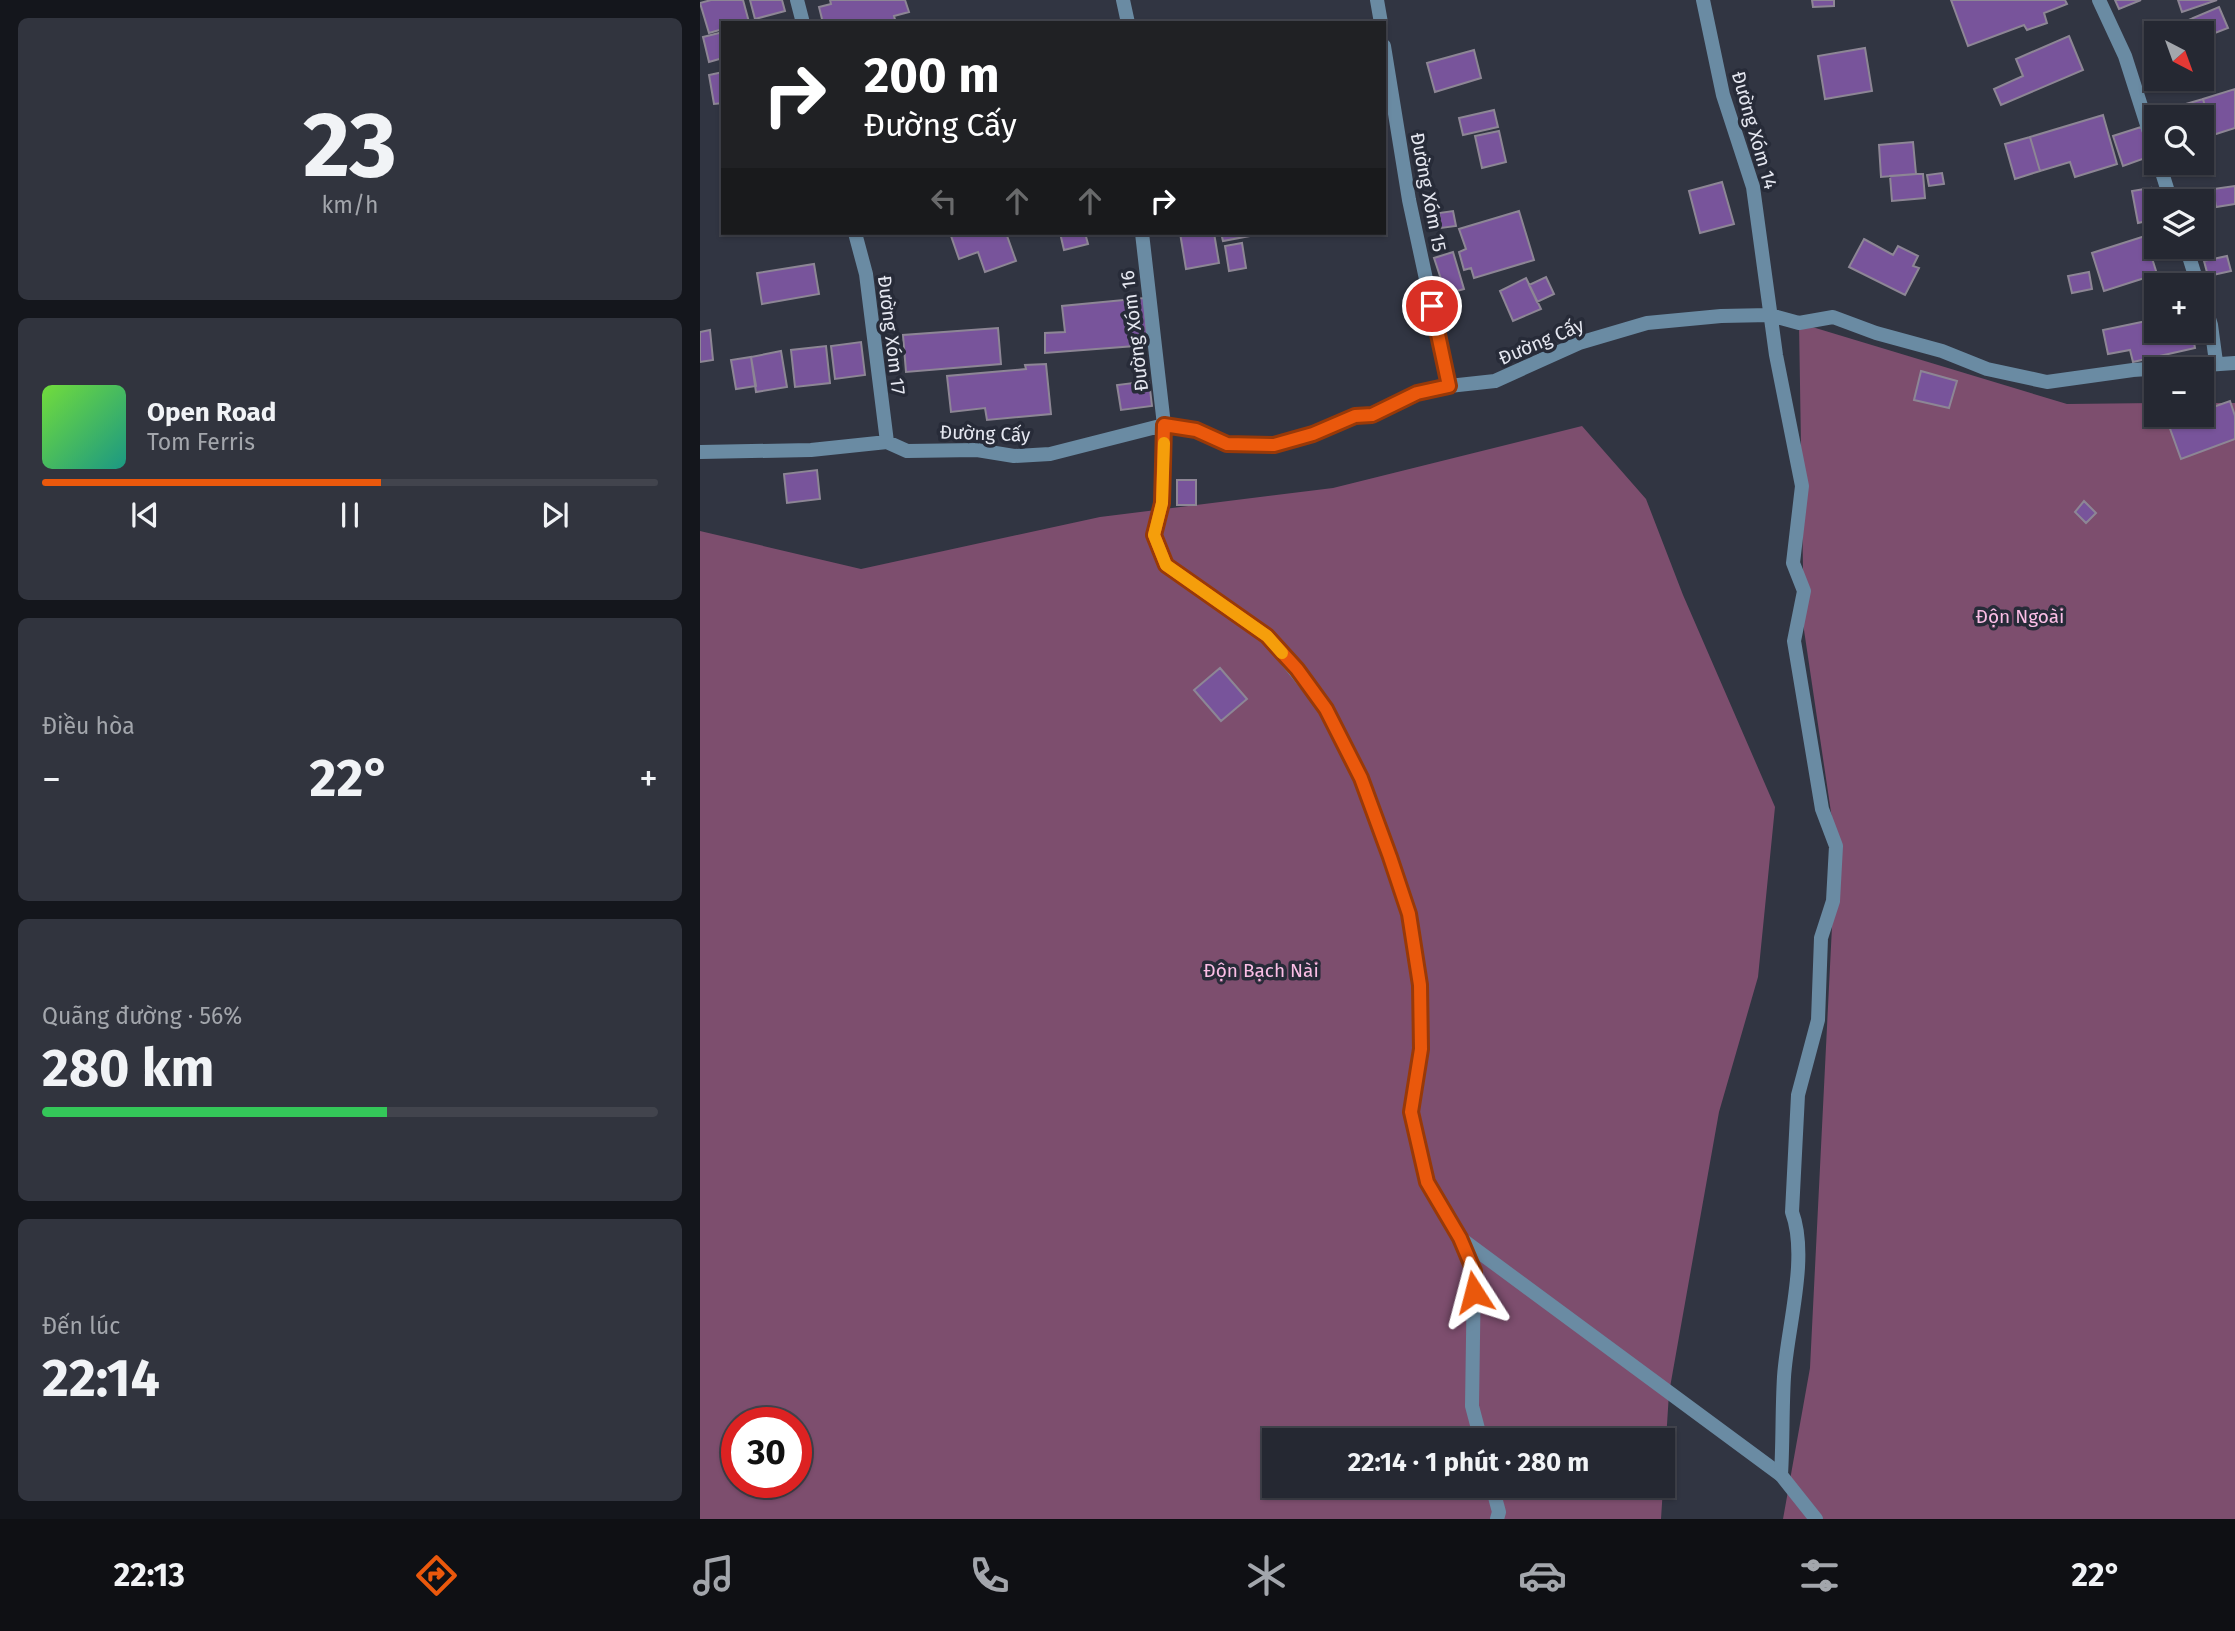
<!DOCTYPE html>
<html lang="vi">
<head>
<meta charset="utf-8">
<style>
	:root { --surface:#252832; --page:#31343e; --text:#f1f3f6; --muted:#a3a6ac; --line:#42444d; --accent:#ea580c }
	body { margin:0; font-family:"Fira Sans",sans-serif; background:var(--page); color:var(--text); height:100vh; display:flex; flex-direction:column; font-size:26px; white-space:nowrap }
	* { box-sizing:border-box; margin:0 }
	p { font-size:23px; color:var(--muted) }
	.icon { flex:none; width:38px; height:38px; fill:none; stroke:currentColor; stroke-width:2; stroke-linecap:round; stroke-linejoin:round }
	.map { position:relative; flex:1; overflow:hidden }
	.drawer { display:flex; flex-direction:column; gap:18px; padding:18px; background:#14161c; width:700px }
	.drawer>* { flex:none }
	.hud { position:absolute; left:21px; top:21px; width:665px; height:214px; border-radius:0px; box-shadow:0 2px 5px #0004,0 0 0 2px var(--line); background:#202124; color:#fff; overflow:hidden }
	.needle { width:46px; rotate:139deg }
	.fabs { position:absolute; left:1444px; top:21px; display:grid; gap:14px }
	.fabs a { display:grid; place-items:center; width:70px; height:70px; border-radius:0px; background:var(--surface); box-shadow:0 2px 5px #0004,0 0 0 2px var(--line); font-size:35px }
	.speed { position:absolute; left:21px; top:1407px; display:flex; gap:14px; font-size:35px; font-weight:700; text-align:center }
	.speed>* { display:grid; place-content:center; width:91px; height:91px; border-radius:50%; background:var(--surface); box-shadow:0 2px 5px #0004,0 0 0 2px var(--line); line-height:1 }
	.speed .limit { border:10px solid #d22; background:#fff; color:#111 }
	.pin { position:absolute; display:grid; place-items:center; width:60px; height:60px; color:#fff; margin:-30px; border:4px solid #fff; border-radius:50%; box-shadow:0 2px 7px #0007 }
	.me { position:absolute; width:77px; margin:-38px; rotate:351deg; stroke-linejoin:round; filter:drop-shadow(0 0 5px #0008) }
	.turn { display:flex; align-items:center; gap:24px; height:147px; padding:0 28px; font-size:32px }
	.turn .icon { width:91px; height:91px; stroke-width:2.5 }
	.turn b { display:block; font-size:49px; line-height:60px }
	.lanes { display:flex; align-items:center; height:66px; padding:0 28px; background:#0003; justify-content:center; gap:35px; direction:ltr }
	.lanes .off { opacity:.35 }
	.big { font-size:52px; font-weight:700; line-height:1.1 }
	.drawer .card { flex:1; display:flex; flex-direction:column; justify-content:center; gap:10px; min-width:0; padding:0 24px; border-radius:10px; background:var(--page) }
	.drawer .dial { align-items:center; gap:0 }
	.dial b { font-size:91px; line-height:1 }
	.song { display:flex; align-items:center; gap:21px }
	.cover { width:84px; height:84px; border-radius:10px; background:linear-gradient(135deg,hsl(100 70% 55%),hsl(170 70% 35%)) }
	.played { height:7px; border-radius:4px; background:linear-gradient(90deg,var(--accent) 55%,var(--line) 55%) }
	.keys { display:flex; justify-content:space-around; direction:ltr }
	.heat { display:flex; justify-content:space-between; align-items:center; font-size:38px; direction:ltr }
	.charge { height:10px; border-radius:5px; background:linear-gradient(90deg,#34c759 56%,var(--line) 0) }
	.trip { position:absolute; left:562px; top:1428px; width:413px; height:70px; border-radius:0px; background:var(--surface); box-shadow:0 2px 5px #0004,0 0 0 2px var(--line); font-weight:700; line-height:70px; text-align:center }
	.dock { display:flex; height:112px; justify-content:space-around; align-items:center; background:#0f1014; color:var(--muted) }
	.dock .icon { width:49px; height:49px }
	.dock .current { color:var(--accent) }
	.dock b { font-size:32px; color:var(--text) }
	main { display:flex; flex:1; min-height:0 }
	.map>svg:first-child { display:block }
	.green { fill:#7d4e6e; fill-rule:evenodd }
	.building { fill:#78549b; stroke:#8d8695; stroke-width:2 }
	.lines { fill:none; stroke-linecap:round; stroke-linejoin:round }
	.lane { stroke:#6a8ba3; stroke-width:14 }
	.street { stroke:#6a8ba3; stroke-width:14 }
	.route-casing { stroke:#983908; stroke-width:18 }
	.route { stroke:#ea580c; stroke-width:12 }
	.slow { stroke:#f59e0b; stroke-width:12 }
	.labels { text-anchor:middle; stroke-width:7; stroke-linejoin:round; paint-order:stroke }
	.street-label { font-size:19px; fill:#e5e7f0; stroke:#272b38 }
	.park-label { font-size:19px; fill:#fbbee6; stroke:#272b38 }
</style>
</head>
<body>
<main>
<section class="drawer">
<div class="card dial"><b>23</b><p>km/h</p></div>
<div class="card">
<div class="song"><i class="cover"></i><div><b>Open Road</b><p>Tom Ferris</p></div></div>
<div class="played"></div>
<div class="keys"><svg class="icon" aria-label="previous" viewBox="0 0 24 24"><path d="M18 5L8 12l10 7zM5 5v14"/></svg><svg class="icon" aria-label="pause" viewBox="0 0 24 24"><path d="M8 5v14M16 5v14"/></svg><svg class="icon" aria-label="next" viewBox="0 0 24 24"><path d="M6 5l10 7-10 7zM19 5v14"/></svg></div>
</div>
<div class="card"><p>Điều hòa</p>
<div class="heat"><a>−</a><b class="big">22°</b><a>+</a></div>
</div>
<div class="card"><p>Quãng đường · 56%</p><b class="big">280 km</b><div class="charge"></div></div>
<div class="card"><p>Đến lúc</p><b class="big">22:14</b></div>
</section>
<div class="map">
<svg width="1535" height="1519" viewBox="0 0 1535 1519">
	<rect width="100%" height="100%" fill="#313542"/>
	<path class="green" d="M1099,323L1367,404L1456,403V415H1502V403H1535V1519H1083L1110,1368L1136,846L1104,630Z
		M882,426L946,499L983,595L1075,807L1058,977L1019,1112L969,1393L961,1519H0V531L161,569L400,517L633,488ZM37,1423H96V1482H37ZM574,1440H962V1486H574Z"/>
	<path class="building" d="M11,0H43L49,22L23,23V29L9,33L0,3Z
		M50,0H82L85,11L55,19Z
		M130,0H205L209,12L194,16L196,23H123L119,7L131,4Z
		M1112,0H1134V6L1113,7Z
		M1365,0L1367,4L1344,13L1347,23L1327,30L1324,25L1268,46L1251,0Z
		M1415,0H1441L1419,9Z
		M1478,0H1517L1482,12Z
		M1519,7L1528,28L1502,38L1493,18Z
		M1493,18L1499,33H1478L1475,26Z
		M23,32V58L9,62L3,37Z
		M1369,36L1383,70L1301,105L1294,89L1323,76L1316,59Z
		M1165,48L1172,91L1125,99L1118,56Z
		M774,50L781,78L735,92L727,63Z
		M23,72V103L14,104L9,75Z
		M1535,89V128L1513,135L1503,99Z
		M1503,99L1513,135L1502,138V117H1482L1479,106Z
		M794,110L798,127L763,135L759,118Z
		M1403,115L1417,164L1375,177L1370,162L1340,171L1330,137Z
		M1441,127L1451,156L1423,166L1413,136Z
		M799,131L806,162L782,168L775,136Z
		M1330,137L1340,171L1315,179L1305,144Z
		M1213,142L1216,174L1181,177L1179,145Z
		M1242,173L1244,184L1229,186L1227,175Z
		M1216,174H1223L1225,198L1192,201L1190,176Z
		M1022,182L1034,224L1000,233L989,191Z
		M1535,186V204L1516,207L1513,189Z
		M1451,188L1456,219L1438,223L1432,191Z
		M753,211L756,226L741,228L739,213Z
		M819,211L834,260L774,278L771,268L764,270L759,252L766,249L759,229Z
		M250,233H306L316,261L285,272L278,252L259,259Z
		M360,233H385L388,244L364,250Z
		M480,233H514L519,263L486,269Z
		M521,233H566L523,241Z
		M1445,236L1457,274L1404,291L1392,253Z
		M1164,239L1193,255L1198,246L1218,256L1213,266L1219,268L1205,295L1149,267Z
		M542,243L546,268L529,271L525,246Z
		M753,252L764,289L746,294L734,258Z
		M1527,256L1531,271L1508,276L1504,261Z
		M114,264L119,294L62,304L57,273Z
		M1389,272L1392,289L1372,293L1368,276Z
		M846,277L854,294L837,302L829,285Z
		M826,278L841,309L813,321L800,291Z
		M444,298L448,345L345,353V333L365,332L362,306Z
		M1456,319V331H1492L1495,348L1433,362L1430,350L1408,354L1403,330Z
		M298,328L301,364L206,372L203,335Z
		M10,330L13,360L0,362V332Z
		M161,342L165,375L135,379L131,346Z
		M126,346L130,383L95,387L91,350Z
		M81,351L87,387L56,392L51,357Z
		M51,357L56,386L36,389L31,360Z
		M346,364L351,414L287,420L285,408L251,412L247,376L326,369L325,365Z
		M1221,371L1257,381L1249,408L1214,400Z
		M449,381L452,406L421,410L417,385Z
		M1530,401L1535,416V439L1481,459L1468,423L1491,415H1502V411Z
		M117,470L120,499L87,503L84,474Z
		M477,480H496V505H477Z
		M1384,501L1396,513L1386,523L1375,512Z
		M520,668L547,699L521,721L494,690Z"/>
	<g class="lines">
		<path class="lane" d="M760,1238L1081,1475"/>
		<path class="street" d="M97,0L103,23
			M423,0L428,23
			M677,0L681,23
			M1003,0L1023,95L1053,187L1076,355L1102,486L1093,563L1104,591L1094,641L1122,809L1136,846L1133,901L1121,938L1118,1020L1098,1095L1092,1212C1109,1258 1087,1328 1084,1377C1082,1410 1083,1442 1081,1475L1116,1519
			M1399,0L1425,56L1456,153
			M684,46L709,200L749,386
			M1459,163L1471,201
			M155,233L166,274L187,442
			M442,233L464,425L462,503L455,535L466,565L567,636L626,709L661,778L709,914L720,984L721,1049L711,1112L727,1182L760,1238L774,1271L772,1406L781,1440
			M1486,247L1498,285
			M1502,296L1511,325L1516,362
			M0,452L111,450L187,442L207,451L277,450L314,456L350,454L464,425L496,430L527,444L574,445L613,434L655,416L672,415L717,393L749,386L795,381L879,343L947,323L1021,316L1070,315L1099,323L1133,317L1176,333L1242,351L1287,369L1347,382L1433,370L1535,363
			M792,1486L799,1512L797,1519"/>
	</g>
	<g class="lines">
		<defs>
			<path id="route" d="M732,306L749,386L717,393L672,415L655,416L613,434L574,445L527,444L496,430L464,425L462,503L454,535L466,565L567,636L597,669L626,709L661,778L690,857L709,914L720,985L721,1049L711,1112L727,1182L760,1238L774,1271V1292"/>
		</defs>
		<use href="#route" class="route-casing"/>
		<use href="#route" class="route"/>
		<path class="slow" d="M464,443L462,503L454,535L466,565L567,636L582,653"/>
	</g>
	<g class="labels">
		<g class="street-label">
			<text transform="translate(1055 130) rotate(74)" y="7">Đường Xóm 14</text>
			<text transform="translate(729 192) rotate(79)" y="7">Đường Xóm 15</text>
			<text transform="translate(434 331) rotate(-97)" y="7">Đường Xóm 16</text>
			<text transform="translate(192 335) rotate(83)" y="7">Đường Xóm 17</text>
			<text transform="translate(841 341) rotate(-23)" y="7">Đường Cấy</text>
			<text transform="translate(285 433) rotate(2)" y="7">Đường Cấy</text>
		</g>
		<g class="park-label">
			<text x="1320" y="623">Độn Ngoài</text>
			<text x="561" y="977">Độn Bạch Nài</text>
		</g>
	</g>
</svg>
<div class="fabs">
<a><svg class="needle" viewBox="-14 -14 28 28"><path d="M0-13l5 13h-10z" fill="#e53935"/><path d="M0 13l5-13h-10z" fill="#a3a6ac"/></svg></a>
<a><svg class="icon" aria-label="search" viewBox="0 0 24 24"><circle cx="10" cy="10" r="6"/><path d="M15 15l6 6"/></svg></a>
<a><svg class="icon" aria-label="layers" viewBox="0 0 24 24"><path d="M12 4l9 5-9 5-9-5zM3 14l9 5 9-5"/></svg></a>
<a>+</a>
<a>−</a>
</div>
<div class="speed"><div class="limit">30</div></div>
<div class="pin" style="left:732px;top:306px;background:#d93025"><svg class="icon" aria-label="arrive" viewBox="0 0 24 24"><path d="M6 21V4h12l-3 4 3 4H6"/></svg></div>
<svg class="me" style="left:774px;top:1292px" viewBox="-20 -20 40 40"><path d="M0-17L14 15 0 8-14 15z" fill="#ea580c" stroke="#fff" stroke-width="4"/></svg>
<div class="trip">22:14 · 1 phút · 280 m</div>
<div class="hud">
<div class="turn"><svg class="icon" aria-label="right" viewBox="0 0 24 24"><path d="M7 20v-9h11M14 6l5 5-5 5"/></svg><div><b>200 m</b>Đường Cấy</div></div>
<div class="lanes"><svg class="icon off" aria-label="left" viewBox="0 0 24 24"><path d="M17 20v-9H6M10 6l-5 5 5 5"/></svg><svg class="icon off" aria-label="ahead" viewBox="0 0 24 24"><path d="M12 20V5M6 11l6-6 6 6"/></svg><svg class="icon off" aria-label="ahead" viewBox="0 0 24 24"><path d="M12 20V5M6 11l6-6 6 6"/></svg><svg class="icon" aria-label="right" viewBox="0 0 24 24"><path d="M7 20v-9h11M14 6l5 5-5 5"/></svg></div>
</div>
</div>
</main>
<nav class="dock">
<b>22:13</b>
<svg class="icon current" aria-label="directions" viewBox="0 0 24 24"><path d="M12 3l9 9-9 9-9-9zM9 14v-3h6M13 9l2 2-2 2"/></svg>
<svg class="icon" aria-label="music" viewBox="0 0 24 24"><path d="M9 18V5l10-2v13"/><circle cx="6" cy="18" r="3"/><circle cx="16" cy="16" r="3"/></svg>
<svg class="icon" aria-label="phone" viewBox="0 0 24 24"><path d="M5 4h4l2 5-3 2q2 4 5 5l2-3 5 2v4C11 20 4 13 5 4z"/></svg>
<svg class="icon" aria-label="climate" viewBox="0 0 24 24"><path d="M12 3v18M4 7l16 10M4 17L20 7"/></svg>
<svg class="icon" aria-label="car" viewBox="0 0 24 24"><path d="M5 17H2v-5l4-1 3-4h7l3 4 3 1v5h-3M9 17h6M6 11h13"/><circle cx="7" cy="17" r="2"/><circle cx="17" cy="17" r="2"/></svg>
<svg class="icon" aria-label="filters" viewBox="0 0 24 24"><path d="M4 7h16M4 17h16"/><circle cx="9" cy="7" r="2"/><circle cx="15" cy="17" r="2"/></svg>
<b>22°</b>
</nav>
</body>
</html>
